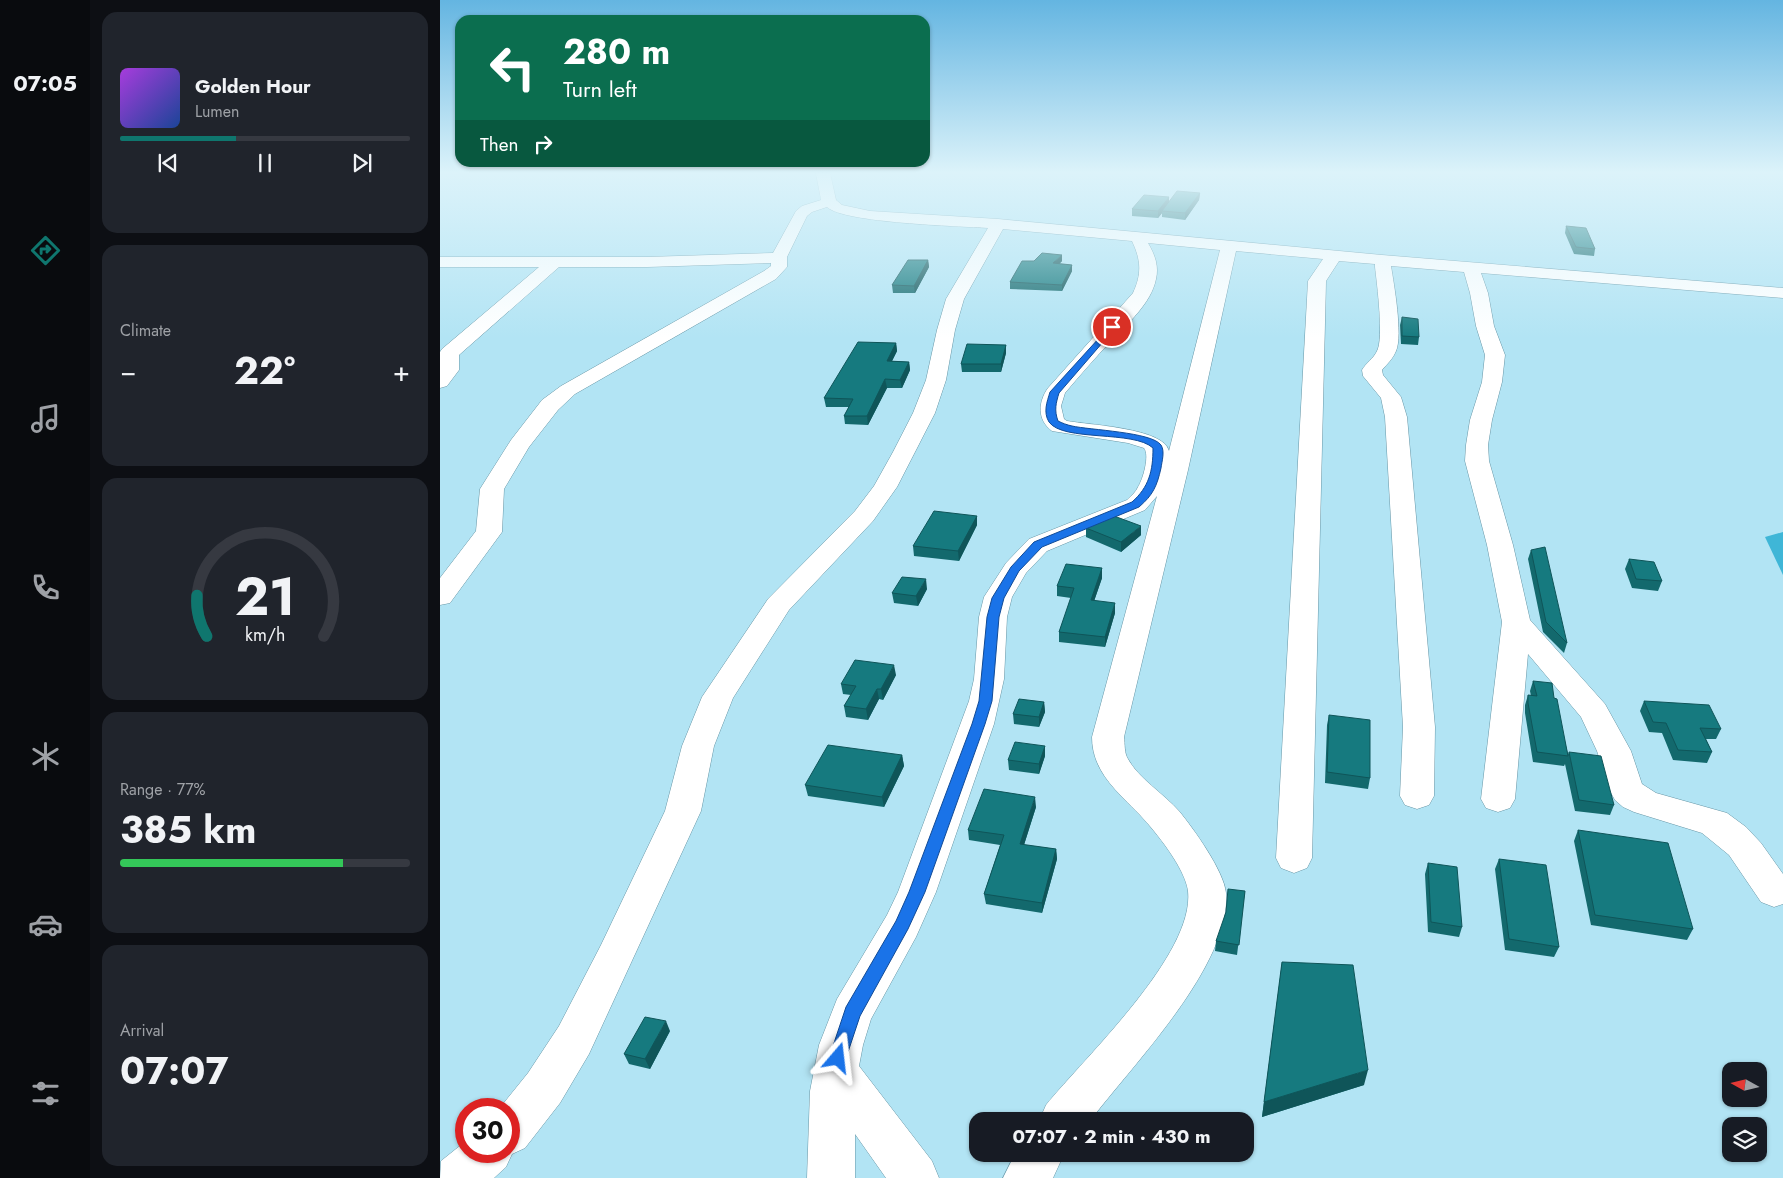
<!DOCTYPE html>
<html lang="en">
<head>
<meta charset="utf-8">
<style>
	:root { --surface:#171b24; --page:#20242c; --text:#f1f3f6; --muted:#9ea1a6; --line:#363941; --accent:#0f766e }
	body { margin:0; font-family:Jost,sans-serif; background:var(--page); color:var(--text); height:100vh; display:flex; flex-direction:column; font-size:19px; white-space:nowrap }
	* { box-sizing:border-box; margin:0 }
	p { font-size:16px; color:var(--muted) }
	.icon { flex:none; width:28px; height:28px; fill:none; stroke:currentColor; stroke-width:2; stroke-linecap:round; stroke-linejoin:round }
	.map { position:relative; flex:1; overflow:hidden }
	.sheet { display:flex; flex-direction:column; gap:12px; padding:12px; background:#0d0f14; width:350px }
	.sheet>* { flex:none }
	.banner { position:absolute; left:15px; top:15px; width:475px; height:152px; border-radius:15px; box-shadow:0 1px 4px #0004; background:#0b6e4f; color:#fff; overflow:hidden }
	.needle { width:32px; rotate:278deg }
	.fabs { position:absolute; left:1282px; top:1062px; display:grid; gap:10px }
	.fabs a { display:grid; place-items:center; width:45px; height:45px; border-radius:10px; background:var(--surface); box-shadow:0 1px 4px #0004; font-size:25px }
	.speed { position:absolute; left:15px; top:1098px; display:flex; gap:10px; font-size:25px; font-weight:700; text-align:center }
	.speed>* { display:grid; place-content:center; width:65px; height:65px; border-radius:50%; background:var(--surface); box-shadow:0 1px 4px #0004; line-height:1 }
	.speed .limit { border:8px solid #d22; background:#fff; color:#111 }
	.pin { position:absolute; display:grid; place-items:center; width:42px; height:42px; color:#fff; margin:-21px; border:2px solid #fff; border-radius:50%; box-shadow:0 1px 5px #0007 }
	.me { position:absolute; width:55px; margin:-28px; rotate:17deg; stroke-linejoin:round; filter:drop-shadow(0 0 4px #0008) }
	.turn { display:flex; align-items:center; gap:18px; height:105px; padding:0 25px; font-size:22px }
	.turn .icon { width:65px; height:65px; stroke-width:2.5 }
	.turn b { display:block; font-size:35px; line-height:42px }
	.then { display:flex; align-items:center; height:48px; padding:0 25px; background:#0003; gap:10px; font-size:19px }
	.big { font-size:38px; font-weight:700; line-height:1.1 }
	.sheet .widget { flex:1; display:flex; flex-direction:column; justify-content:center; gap:8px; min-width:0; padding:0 18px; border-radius:15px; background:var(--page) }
	.sheet .dial { align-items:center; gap:0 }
	.dial svg { height:130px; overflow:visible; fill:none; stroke:var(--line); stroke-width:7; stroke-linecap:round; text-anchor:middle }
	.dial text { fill:var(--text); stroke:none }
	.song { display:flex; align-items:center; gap:15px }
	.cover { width:60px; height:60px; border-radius:8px; background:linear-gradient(135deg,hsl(280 70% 55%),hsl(220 70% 35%)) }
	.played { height:5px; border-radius:2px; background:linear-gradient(90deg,var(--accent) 40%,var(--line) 40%) }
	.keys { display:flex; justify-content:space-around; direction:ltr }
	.heat { display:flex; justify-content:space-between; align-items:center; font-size:28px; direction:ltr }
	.charge { height:8px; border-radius:4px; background:linear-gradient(90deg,#34c759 77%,var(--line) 0) }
	.trip { position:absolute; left:529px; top:1112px; width:285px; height:50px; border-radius:15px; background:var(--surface); box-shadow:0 1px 4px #0004; font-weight:700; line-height:50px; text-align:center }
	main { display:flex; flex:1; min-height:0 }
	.menu { display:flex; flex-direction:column; width:90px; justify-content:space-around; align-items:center; background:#090b0e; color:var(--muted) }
	.menu .icon { width:35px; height:35px }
	.menu .active { color:var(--accent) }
	.menu b { font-size:22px; color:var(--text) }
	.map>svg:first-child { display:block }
	.water { fill:#3fb6d7 }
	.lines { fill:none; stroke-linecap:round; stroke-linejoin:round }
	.minor-casing { stroke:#6796a6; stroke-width:1 }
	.minor { fill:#fff; fill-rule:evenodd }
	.wall { fill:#13696d }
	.shaded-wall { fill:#0f5559 }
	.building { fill:#167a7f; stroke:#0f5559 }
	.route { fill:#1a73e8; stroke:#114b97 }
</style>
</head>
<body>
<main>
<nav class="menu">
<b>07:05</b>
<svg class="icon active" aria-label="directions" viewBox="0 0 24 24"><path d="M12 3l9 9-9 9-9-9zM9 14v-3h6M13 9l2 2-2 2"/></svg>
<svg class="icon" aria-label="music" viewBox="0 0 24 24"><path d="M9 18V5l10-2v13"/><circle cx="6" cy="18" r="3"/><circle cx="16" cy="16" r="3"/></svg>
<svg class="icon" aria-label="phone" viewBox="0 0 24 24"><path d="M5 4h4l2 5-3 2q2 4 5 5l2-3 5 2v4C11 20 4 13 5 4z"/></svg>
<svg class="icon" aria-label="climate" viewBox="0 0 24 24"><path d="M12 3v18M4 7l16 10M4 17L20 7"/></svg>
<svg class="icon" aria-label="car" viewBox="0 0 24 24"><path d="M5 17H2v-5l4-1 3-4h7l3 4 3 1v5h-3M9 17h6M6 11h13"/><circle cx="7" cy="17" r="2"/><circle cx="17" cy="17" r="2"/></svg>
<svg class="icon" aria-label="filters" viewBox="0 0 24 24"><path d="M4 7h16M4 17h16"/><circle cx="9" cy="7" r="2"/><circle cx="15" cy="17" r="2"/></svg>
</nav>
<section class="sheet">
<div class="widget">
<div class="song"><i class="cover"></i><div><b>Golden Hour</b><p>Lumen</p></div></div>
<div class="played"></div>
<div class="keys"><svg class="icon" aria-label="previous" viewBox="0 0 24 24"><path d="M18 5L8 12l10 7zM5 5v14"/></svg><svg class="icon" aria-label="pause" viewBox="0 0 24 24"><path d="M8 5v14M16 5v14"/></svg><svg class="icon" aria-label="next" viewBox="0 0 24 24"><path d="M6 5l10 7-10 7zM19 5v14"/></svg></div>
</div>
<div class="widget"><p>Climate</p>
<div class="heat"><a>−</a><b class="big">22°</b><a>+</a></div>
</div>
<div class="widget dial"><svg viewBox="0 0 100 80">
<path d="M14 69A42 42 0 1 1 86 69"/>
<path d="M14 69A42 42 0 0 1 8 44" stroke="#0f766e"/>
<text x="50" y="56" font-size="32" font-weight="700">21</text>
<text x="50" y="72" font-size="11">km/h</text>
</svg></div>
<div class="widget"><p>Range · 77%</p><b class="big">385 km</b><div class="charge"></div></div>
<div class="widget"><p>Arrival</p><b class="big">07:07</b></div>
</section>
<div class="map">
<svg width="1343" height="1178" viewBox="0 0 1343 1178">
	<rect width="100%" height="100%" fill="#b2e4f4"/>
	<path class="water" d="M1343,532V575L1325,537Z"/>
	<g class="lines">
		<defs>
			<path id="minor" d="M376,173H390L396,200L402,205L430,211L558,219L942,255L1343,288V298L1041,273L1048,293L1054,326L1065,355L1062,382L1052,420L1048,445L1049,461L1073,545L1090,620L1165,704L1191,751L1202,784L1216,793L1287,813L1306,827L1321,843L1343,874V904L1334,907L1321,902L1289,855L1262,833L1194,812L1183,807L1175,800L1170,791L1157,751L1141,717L1088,654L1075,799L1070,808L1058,812L1046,808L1041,799L1062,622L1047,545L1025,461L1026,445L1030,420L1042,382L1045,355L1036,326L1030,293L1024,272L951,266C954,284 963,335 956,351C953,359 947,364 942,370L943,375L961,397L967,417L995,727L994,796L989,805L977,809L965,805L960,796L963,727L945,417L941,398L923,376L922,370C926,363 934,358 937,351C944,338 937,284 935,267V264L899,261L886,281L872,858L867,868L854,873L841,868L836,858L868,281L883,259L796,251L748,470L684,737C685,744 684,753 688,759C698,778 724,794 739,811C753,828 784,871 786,893C791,966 692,1065 650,1121H599L606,1105C645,1057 755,954 748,891C745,868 716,832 700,815C678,792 652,772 652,737L717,496L705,510L607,551L586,573L572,597L567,617L564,679L554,724L496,892L476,937L431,1019L423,1045L419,1066L492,1161L499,1178H446L415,1134V1178H367L370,1091L379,1045L397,999L447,915L458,892L529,701L534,679L539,617L544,597L566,563L589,539L687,500C691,496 696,492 698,487C703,479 710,455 704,448L688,443L612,431C597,420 598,402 608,388L693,293C702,274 701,260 692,241L563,229L524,299L515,330L506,380L495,413L457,487L433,521L349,610L293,698L274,746L261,811L149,1054L120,1103L85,1148L72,1154L66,1167L54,1178H0L1,1161L26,1141V1151H69V1109H59L88,1073L119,1026L161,945L225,811L242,746L262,697L328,599L415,511L434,486L453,452L473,413L486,380L497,330L506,299L548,228C519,226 404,223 387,207L372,212L367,216L347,257V267L336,279L135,394L118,410L89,447L64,489L62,532L10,603L0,605V578L36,531L40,489L71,440L102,400L121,386L324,271L331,266V263L207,267H119L19,355V370L7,386L0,388V352L2,349L99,267H0V257H207L333,253L356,211L362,206L381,200ZM708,243L780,250L729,451C724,428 649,425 627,421L624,419L621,406L625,393C640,375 655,358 671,341C687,324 711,304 716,279C719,266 715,255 708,243Z
				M575,1154H624L613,1178H563Z"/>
		</defs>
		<use href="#minor" class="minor-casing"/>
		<use href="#minor" class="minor"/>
	</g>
	<path class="wall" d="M760,193L759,200L745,220L722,217V213L718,218L692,216V209L729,202Z
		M1126,226L1155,249L1154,256L1134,254L1125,233Z
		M488,260L489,267L475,293H453L452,285Z
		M594,261H622L619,264L632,265V271L622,291L570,289V282Z
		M962,317L979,337L978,345L961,344L960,325Z
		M456,343L457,351L452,361L469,362L470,370L462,388H447L428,425L405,424L404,416L409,407H386L384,398Z
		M566,345V353L561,372H522L521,364Z
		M537,516V525L519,561L474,556L473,546Z
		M646,528L701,535L681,552L646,537Z
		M1091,550L1127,643L1124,653L1103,632L1088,559Z
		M1189,559L1222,581L1218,591L1192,588L1185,569Z
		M662,568V578L654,601L675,613L665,647L619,642V632L631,598L617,596V586Z
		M487,589L478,606L454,603L452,593Z
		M456,675L443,700L439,699L428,720L406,717L404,706L411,695L403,694L401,684Z
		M1093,681L1114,698L1128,754L1129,752L1174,805L1170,815L1135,811L1125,764L1124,766L1093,762L1085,713V705L1088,695L1091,696L1090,691Z
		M1204,701L1281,729L1276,739H1266L1272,752L1267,763L1233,760L1222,733L1209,732L1200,711Z
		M604,702L605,712L599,727L574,724L573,714Z
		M889,715L930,778L928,789L885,783L887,725Z
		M605,746V756L599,774L569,770L568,760Z
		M462,755L464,766L444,807L368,796L365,785Z
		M596,807L584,845L616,849L617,859L602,913L546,904L544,894L560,845L529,840L528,830Z
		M1138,830L1253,929L1247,940L1151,925L1134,841Z
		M1059,859L1119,947L1114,957L1065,950L1055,869Z
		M988,863L1022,927L1019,937L988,932L985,874Z
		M805,891L797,955L775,951L776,941Z
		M842,962L924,1085L822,1117L840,978Z
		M230,1031L210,1069L189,1064L184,1054Z"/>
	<path class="shaded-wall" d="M760,193L759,200L745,220V213Z
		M729,197V203L722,211V213L718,218V211Z
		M622,255V261L614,269L613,263Z
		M488,260L489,267L475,293L474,286Z
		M632,265V271L622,291V285Z
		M456,343L457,351L448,369L447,361Z
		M566,345V353L561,372V364Z
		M469,362L470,370L462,388L460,380Z
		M445,379L447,388L428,425L427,416Z
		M537,516V525L519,561L518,551Z
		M701,526V535L681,552V542Z
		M662,568V578L651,610V600Z
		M486,579L487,589L478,606L476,596Z
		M675,603V613L665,647V637Z
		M454,665L456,675L443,700L441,689Z
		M437,689L439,699L428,720L426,709Z
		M604,702L605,712L599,727V717Z
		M605,746V756L599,774V764Z
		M462,755L464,766L444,807L442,797Z
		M595,797L596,807L581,854L580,844Z
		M616,849L617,859L602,913V903Z
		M226,1021L230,1031L210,1069L205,1059Z
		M928,1070L924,1085L822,1117L824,1102Z"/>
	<path class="building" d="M737,191L760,193L745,213L722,211Z
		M704,195L729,197L718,211L692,209Z
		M1126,226L1146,228L1155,249L1136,247Z
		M602,253L622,255L613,263L632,265L622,285L570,282L582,261H594Z
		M468,260H488L474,286L452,285Z
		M962,317L978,319L979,337L962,336Z
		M418,342L456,343L447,361L469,362L460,380L445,379L427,416H404L413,399L384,398Z
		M527,344L566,345L561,364H521Z
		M494,511L537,516L518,551L473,546Z
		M674,516L701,526L681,542L646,528L648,526Z
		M1105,547L1127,643L1106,622L1091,550Z
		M1189,559L1214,562L1222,581L1196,579Z
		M626,564L662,568L651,600L675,603L665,637L619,632L634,588L617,586Z
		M462,577L486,579L476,596L452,593Z
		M415,660L454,665L441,689H437L426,709L404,706L416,686L401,684Z
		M1093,681L1112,683L1114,698L1117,699L1128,756L1097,752L1088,703V695L1097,696Z
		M579,699L604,702L599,717L573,714Z
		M1204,701L1269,705L1281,729L1260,728L1272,752L1238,750L1226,723L1213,722Z
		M889,715L930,720V778L887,772Z
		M575,742L605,746L599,764L568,760Z
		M388,745L462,755L442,797L365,785Z
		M1129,752L1161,756L1174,805L1139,800Z
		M544,789L595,797L580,844L616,849L602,903L544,894L564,835L528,830Z
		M1138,830L1228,843L1253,929L1155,915Z
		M1059,859L1106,865L1119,947L1069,939Z
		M988,863L1017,867L1022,927L991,922Z
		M788,889L805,891L799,945L776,941L786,912Z
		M842,962L913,965L928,1070L824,1102Z
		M205,1017L226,1021L205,1059L184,1054Z"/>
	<linearGradient id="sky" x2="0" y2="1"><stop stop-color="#64b5e1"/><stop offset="0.51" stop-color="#dcf3fa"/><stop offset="1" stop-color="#dcf3fa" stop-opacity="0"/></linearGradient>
	<rect width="1343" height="338" fill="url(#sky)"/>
	<path class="route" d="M670,326L676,327L619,393C616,403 614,410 618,421C622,423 627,425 632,426C649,430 712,432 721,445C725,451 722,461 721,468C717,486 713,495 699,507L602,547L579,571L564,598L559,617L552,701L545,724L485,892L468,929L420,1016L404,1064L398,1066L392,1064L389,1058L406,1007L456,921L469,892L532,724L539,701L547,617L552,598L571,567L594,542L692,502C709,487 713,471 713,448C694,430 623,442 609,422C603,412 607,402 610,392Z"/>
</svg>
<div class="fabs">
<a><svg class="needle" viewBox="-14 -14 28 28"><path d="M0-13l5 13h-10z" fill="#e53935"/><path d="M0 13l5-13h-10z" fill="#9ea1a6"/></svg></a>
<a><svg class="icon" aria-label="layers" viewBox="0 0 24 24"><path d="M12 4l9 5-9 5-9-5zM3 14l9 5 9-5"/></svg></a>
</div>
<div class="speed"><div class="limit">30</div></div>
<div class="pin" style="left:672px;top:327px;background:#d93025"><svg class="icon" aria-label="arrive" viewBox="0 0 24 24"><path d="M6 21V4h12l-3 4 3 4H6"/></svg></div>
<svg class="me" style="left:398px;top:1058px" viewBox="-20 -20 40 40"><path d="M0-17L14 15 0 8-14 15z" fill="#1a73e8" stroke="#fff" stroke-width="4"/></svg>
<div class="trip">07:07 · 2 min · 430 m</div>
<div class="banner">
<div class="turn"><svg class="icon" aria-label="left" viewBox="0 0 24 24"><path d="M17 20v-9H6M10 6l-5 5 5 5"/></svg><div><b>280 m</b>Turn left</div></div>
<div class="then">Then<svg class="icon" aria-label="right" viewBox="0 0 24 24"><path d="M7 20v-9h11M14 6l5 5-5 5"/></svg></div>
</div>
</div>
</main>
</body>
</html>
